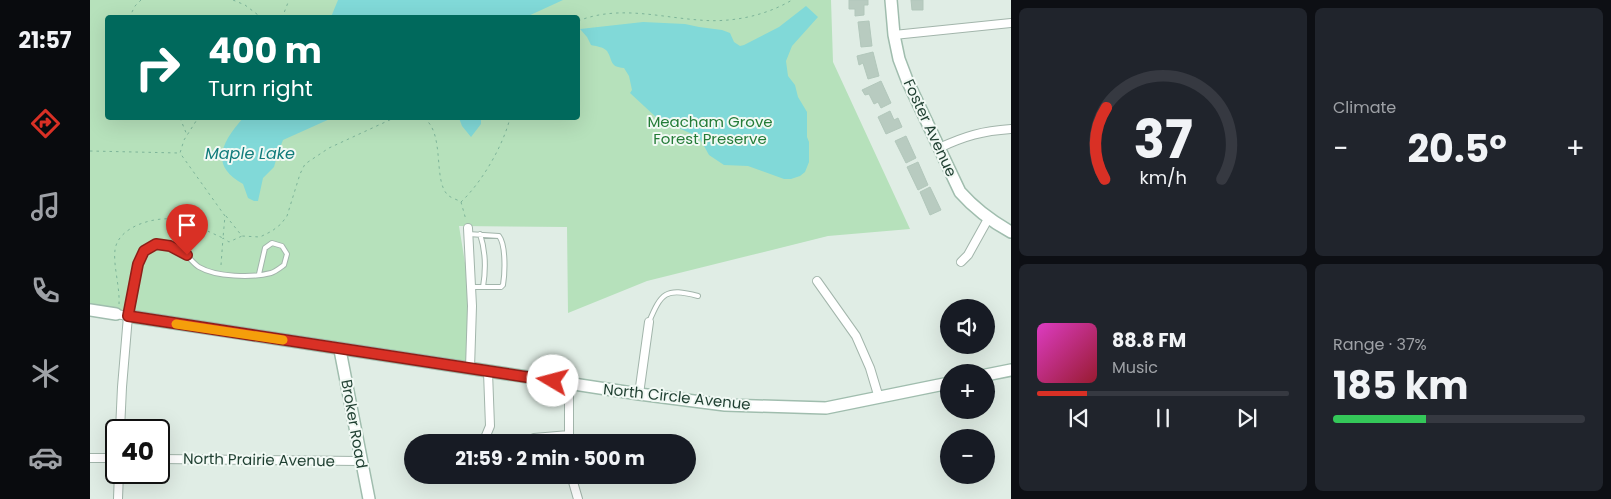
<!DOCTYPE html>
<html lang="en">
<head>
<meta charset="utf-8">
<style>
	:root { --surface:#171b24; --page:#20242c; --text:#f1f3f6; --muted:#9ea1a6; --line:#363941; --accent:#d93025 }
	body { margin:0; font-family:Poppins,sans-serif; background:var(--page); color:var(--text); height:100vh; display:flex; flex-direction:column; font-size:19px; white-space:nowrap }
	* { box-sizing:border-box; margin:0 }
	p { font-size:16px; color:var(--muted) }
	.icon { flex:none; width:28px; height:28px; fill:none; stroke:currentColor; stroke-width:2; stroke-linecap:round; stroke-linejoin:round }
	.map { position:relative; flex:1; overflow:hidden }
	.drawer { display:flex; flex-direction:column; gap:8px; padding:8px; background:#0d0f14; width:600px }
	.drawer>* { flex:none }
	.banner { position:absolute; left:15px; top:15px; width:475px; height:105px; border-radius:5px; box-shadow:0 5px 20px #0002; background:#00695c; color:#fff; overflow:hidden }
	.fabs { position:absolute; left:850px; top:299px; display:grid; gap:10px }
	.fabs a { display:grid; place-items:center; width:55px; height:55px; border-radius:50%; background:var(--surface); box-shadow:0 5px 20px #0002; font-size:25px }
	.speed { position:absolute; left:15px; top:419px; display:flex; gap:10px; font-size:25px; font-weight:700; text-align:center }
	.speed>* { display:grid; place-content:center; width:65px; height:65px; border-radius:50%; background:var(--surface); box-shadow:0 5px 20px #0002; line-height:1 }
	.speed .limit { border:2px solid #111; border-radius:8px; background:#fff; color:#111 }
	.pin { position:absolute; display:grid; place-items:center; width:42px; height:42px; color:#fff; margin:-51px -21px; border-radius:50% 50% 50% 0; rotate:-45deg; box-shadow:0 0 5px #0007 }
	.pin .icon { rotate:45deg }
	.me { position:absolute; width:55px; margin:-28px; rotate:278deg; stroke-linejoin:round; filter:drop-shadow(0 0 4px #0008) }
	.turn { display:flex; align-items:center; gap:18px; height:105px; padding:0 20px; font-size:22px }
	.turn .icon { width:65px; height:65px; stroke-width:2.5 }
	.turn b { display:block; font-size:35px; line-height:42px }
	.big { font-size:38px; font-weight:700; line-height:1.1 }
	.drawer .widget { flex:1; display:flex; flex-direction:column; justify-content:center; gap:8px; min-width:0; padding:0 18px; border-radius:8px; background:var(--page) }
	.drawer .dial { align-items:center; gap:0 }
	.dial svg { height:130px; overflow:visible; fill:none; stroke:var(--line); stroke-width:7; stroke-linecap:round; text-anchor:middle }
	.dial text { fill:var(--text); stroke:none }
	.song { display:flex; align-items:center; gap:15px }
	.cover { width:60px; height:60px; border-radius:8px; background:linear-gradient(135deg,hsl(310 70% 55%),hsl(350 70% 35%)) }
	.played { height:5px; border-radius:2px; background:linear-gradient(90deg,var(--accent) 20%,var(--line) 20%) }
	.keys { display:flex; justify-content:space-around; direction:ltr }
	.heat { display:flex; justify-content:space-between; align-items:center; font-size:28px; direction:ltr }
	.charge { height:8px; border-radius:4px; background:linear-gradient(90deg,#34c759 37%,var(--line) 0) }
	.drawer .tiles { flex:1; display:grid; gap:8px; grid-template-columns:repeat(2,1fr) }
	.trip { position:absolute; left:314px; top:434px; width:292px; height:50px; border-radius:25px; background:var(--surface); box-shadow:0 5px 20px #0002; font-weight:700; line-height:50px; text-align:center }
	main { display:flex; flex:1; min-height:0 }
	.dock { display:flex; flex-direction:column; width:90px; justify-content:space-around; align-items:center; background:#090b0e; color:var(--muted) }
	.dock .icon { width:35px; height:35px }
	.dock .on { color:var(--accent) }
	.dock b { font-size:22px; color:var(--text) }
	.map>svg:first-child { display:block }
	.green { fill:#b6e1bb; fill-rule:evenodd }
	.water { fill:#81d9d8 }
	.building { fill:#b8cbc0; stroke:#b2c7bb }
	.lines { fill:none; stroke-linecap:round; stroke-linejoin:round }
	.lane-casing { stroke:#a2b5ab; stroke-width:6 }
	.street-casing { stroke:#a2b5ab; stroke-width:10 }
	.secondary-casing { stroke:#a0bdae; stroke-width:14 }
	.path { stroke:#7db499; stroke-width:1; stroke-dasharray:2.5 4; stroke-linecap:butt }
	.lane { stroke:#fff; stroke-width:4 }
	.street { stroke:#fff; stroke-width:8 }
	.secondary { stroke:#fff; stroke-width:11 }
	.route-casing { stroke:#8d1f18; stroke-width:12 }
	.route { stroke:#d93025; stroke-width:9 }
	.slow { stroke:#f59e0b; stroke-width:9 }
	.labels { text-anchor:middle; stroke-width:4; stroke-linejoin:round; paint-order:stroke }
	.park-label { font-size:15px; fill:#247b37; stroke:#f1f9f4 }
	.street-label { font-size:15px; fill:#1f3f31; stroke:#f1f9f4 }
	.water-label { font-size:16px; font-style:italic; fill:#127c7c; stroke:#f1f9f4 }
</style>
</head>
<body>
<main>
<nav class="dock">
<b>21:57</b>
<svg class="icon on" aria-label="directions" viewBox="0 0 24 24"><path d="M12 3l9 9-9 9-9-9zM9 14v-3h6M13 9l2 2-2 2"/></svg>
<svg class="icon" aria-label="music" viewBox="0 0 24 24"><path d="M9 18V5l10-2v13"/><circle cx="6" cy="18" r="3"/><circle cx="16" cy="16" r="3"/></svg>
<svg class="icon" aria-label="phone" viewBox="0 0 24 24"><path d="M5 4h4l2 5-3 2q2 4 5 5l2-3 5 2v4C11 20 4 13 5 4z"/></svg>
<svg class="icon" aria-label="climate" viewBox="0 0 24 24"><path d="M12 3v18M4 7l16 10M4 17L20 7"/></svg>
<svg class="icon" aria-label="car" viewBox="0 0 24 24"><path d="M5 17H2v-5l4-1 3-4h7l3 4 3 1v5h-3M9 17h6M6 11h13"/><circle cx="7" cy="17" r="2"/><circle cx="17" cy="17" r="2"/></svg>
</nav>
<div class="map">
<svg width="921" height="499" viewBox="0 0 921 499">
	<rect width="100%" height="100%" fill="#e0ede5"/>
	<path class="green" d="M0,0H741L743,62L820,229L738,236L557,281L478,313L477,227L369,226L382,306L380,368L0,310ZM18,18H488V118H18Z"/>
	<path class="water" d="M248,0H473L436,17H241Z
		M716,6L728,17L702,46L696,61L698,76L705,85L708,97L717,112V137L719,142V162L715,172L710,176L701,179H694L658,166L634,165L619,155L609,137L568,119L540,93L542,90L539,76L534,68C519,67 523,60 517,51C514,47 505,46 501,45L497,37L490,29L553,22L595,24L609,27L632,30L640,33L644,42L650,46L654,45L689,27Z
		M153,118H242L193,140L188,153L184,167L173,178L168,201H164L158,198L153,184C118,165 133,141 153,118Z
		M369,118H391V124L381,137L372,126Z"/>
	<path class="building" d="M759,0H778V5H774V15L765,16V9H759Z
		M821,0H833V10H822Z
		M779,21L782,46L771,47L768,22Z
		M783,52L789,76L778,79L773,63L769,65L767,56Z
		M791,81L801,103L791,108L788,102L784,104L779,94L775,95L772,90Z
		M800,111L804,120L808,118L812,127L796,134L788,117Z
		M816,136L826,158L816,163L805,141Z
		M828,162L838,185L828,190L817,167Z
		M840,187L851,210L840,215L830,192Z"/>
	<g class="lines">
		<defs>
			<path id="lane" d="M378,234L409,236C416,245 415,273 413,285L411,287H381
				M390,234C396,252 396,269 393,287
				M38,314C41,299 45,262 54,251C65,238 84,247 95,254C100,258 104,264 109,267C126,277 162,278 181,273C185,272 190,268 194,265L197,254L192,246L182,243L175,248L169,274
				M559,322C571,293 576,287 608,296"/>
			<path id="street" d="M804,35L921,23
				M849,148C875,136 892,131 921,129
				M378,228L382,306L380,368
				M871,262L878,255L898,219
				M727,281L766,336L780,368L789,398
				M26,314L38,316L32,387L30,430
				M549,394L559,322
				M395,438L400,426L398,372
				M444,438L479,435
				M479,442V384
				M0,458H26
				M69,459L270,461
				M447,475H448
				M481,475L488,499
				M28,499L29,472"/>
			<path id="secondary" d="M801,0L804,35L809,59L817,80L870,192C885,209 901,221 921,232
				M0,310L26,314
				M38,316L549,394L635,405L736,408L859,383
				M250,350L279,499
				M896,375L921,370"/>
		</defs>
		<use href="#lane" class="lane-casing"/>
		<use href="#street" class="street-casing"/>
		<use href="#secondary" class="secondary-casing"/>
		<path class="path" d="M143,0L155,5L172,18
			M39,18L45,6L51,0
			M192,18L199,0
			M488,21C528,5 568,17 609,20C641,23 675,16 702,0
			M90,118L97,135
			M334,118C356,134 342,183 359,196C362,198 367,200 370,201
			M0,151L89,153
			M371,202C392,182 413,146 420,118
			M371,202L376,220
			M136,216L152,236L170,237L182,231L191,224L197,216L210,174L215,164L239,148L304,118
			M131,265L133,238L139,242L152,236
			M29,304C30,287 23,265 25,250C28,225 69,215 90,220C104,224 119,232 133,238L135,216L90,153L94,140L108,118"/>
		<use href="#lane" class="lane"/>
		<use href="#street" class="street"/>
		<use href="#secondary" class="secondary"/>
	</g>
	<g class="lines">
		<defs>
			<path id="route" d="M97,255L80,246L66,244L54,251L48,264L38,316L463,381"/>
		</defs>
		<use href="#route" class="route-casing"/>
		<use href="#route" class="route"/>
		<path class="slow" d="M86,324L193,340"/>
	</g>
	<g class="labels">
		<g class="park-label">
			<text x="620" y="127">Meacham Grove<tspan x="620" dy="17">Forest Preserve</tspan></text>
		</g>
		<g class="street-label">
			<text transform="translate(840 128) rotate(65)" y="5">Foster Avenue</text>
			<text transform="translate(587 397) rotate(6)" y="5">North Circle Avenue</text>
			<text transform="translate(264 424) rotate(80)" y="5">Broker Road</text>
			<text transform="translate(169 460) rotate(1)" y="5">North Prairie Avenue</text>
		</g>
		<g class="water-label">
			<text x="160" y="159">Maple Lake</text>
		</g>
	</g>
</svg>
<div class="fabs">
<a><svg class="icon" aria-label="sound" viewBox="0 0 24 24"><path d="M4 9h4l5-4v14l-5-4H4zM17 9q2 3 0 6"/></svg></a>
<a>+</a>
<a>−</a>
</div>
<div class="speed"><div class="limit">40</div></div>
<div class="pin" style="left:97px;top:255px;background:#d93025"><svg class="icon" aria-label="arrive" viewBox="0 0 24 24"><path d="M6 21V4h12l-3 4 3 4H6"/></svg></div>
<svg class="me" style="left:463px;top:381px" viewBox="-20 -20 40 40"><circle r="19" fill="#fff"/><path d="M0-13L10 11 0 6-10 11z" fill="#d93025"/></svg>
<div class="trip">21:59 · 2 min · 500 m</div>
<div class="banner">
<div class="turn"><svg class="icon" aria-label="right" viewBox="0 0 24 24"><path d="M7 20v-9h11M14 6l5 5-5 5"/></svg><div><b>400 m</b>Turn right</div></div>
</div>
</div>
<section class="drawer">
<div class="tiles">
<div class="widget dial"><svg viewBox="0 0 100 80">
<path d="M14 69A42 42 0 1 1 86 69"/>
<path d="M14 69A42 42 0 0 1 15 25" stroke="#d93025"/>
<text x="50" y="56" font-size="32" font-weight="700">37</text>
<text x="50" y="72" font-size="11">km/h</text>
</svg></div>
<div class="widget"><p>Climate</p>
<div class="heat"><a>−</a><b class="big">20.5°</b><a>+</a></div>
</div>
<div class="widget">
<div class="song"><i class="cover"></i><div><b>88.8 FM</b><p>Music</p></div></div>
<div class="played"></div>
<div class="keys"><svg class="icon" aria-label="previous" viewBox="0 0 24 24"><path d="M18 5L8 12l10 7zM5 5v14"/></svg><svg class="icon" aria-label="pause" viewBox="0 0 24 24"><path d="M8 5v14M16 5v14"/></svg><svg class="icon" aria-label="next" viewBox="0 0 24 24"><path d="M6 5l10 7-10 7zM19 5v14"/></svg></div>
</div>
<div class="widget"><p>Range · 37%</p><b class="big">185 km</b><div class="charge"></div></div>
</div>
</section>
</main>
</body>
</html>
